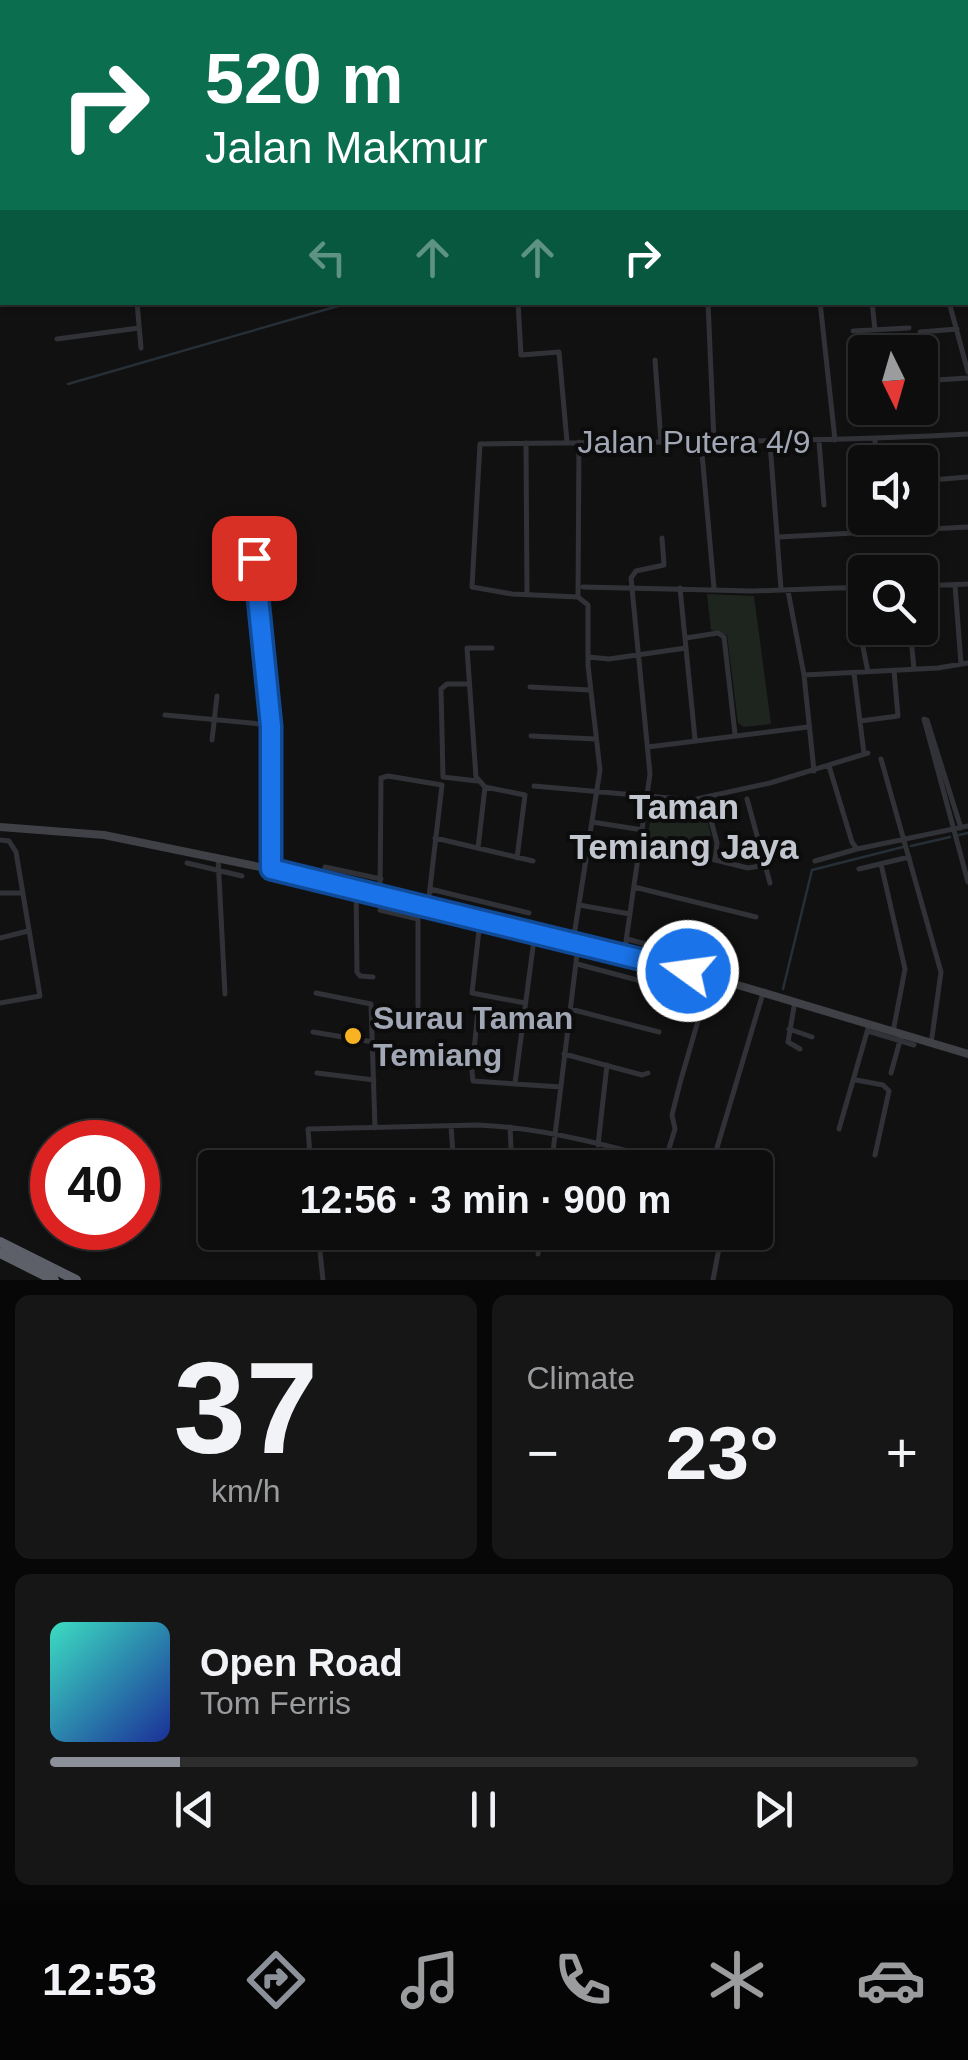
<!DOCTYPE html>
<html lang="en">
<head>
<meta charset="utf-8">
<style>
	:root { --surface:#0d0d0e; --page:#161617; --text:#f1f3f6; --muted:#9a9c9e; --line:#2d2d2e; --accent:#8c9099 }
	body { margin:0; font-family:Arial,sans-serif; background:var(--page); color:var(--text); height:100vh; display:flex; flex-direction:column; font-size:38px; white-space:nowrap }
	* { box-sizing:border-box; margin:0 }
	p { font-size:32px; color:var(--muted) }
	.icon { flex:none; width:55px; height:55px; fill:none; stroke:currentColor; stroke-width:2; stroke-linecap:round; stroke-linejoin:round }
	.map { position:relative; height:1280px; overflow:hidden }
	.sheet { display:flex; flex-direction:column; gap:15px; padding:15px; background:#070708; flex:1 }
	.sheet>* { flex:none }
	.guide { position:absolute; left:0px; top:0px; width:970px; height:305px; box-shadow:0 2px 8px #0004,0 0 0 2px var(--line); background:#0b6e4f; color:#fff; overflow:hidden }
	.needle { width:65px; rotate:175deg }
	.controls { position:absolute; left:848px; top:335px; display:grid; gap:20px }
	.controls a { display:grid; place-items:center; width:90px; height:90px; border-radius:10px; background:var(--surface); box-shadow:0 2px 8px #0004,0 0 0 2px var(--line); font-size:50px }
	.speed { position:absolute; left:30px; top:1120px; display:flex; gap:20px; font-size:50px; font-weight:700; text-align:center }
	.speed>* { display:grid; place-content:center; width:130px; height:130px; border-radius:50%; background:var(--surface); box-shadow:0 2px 8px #0004,0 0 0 2px var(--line); line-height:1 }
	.speed .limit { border:15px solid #d22; background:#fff; color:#111 }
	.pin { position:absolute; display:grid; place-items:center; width:85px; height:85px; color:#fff; margin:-42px; border-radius:20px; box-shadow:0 5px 15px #0006 }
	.me { position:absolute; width:110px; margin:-55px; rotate:284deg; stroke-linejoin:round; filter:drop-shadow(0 0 8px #0008) }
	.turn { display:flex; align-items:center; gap:35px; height:210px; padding:0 40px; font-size:45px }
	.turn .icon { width:130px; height:130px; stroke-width:2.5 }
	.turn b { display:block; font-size:70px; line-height:85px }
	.lanes { display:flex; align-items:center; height:95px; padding:0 40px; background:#0003; justify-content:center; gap:50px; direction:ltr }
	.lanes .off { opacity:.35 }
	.big { font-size:75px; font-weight:800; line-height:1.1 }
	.sheet .tile { flex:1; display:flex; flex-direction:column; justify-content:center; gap:15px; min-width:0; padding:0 35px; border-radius:15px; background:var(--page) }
	.sheet .dial { align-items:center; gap:0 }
	.dial b { font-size:130px; line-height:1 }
	.song { display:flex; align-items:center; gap:30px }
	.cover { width:120px; height:120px; border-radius:15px; background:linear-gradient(135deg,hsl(170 70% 55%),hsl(230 70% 35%)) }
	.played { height:10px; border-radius:5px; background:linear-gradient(90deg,var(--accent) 15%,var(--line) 15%) }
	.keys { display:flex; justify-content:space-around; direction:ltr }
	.heat { display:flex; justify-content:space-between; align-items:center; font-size:55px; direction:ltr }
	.sheet .tiles { flex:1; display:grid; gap:15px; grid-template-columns:1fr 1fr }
	.tile:last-child { grid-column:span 2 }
	.trip { position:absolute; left:198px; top:1150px; width:575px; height:100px; border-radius:10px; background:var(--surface); box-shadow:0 2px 8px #0004,0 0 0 2px var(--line); font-weight:800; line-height:100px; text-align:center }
	.tabs { display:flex; height:160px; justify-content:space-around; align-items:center; background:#050506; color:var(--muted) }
	.tabs .icon { width:70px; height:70px }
	.tabs .selected { color:var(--accent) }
	.tabs b { font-size:45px; color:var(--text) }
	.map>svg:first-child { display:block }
	.green { fill:#1d251e }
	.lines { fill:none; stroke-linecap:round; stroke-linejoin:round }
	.stream { stroke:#272f36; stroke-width:2.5 }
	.street { stroke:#313237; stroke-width:5 }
	.secondary { stroke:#3f4147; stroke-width:8 }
	.highway { stroke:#5d6068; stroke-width:10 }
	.route-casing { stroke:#114b97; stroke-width:25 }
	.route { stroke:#1a73e8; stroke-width:18 }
	.poi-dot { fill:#f9b322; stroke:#0c0c0d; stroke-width:4 }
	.labels { text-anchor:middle; stroke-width:8; stroke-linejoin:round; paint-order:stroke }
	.street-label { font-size:32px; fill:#a1a7b4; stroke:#0c0c0d }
	.poi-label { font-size:32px; font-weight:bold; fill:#a1a7b4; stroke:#0c0c0d; text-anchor:start }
	.neighbourhood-label { font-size:35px; font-weight:bold; fill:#c2c6cf; stroke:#0c0c0d }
</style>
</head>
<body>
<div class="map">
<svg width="968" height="1280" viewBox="0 0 968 1280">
	<rect width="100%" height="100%" fill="#111112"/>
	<path class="green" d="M707,594L754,596L771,724L744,727L738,723L727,635L711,630Z
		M654,806H704L713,844L709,854L646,841Z"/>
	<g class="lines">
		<path class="stream" d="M68,384L352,302
			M959,835L968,833
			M911,846L950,837
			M783,989L812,870L903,847"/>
		<path class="street" d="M219,0L231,2
			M965,0V2
			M53,2V0
			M104,2L105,0
			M163,2L164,0
			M215,2V0
			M305,2L306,0
			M361,2L362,0
			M466,2L467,0
			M682,2L683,0
			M0,156H2
			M968,196V198
			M137,302L141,348
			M518,302L521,355L559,352L567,442
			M708,302L714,442
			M820,302L835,440
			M872,302L875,330
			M949,302L968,372
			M853,331L909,328
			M920,332L957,329
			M57,339L139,328
			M655,360L661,441
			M920,381L968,378
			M819,441L824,505
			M875,441L877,462
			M701,442L714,588
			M526,443L527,595
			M770,443L781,589
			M920,481L968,477
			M779,537L968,527
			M254,558L271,725V869
			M955,585L961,664
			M920,586L968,584
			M583,587L753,591L865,587
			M680,588L695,739
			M851,588L868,672
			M788,591L804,675L814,771
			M578,597L579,442
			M910,628L914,669
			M686,638L718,633L724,637L735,734
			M588,657L609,659L686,648
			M854,673L864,754
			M804,675L938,668L968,663
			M469,684H447L441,689L443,777L477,781
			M530,687L590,690
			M165,715L271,725
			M860,721L898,716L894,670
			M531,736L596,739
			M212,740L217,696
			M648,747L808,727
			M881,759L941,972L931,1044
			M829,766L852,842L857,849L968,826
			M534,786L692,800L770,783L868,753
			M485,787L476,777L467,648H492
			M485,787L525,795L517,858
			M705,798L717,843L715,860
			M747,799L770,883
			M592,822L643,830
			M961,828L927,720L924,719L968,882
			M435,838L533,861
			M0,840L9,841L16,852L40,996L0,1003
			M642,842L748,868L765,865
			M478,848L485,787
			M218,857L225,994
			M815,861L857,849
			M187,863L242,876
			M881,864L905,969L893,1032
			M325,867L381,879
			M859,869L909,857
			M634,887L756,917
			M356,889L357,972L360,976L373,977
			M430,889L529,913
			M0,893H22
			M380,894L381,778L388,776L442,785L428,905
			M579,905L630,914
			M380,910L418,919
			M418,914L441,918
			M480,921L472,993L525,1003
			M0,938L28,931
			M627,939L735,968
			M573,942L600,770L588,665V605L578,597L512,594L472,587L480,444C643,441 805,443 968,434
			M624,955L650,774L631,578L636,571L664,565L662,538
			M577,964L671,989
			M660,984L665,965
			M316,993L371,1004L375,1128
			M795,1001L788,1042L800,1049
			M418,1006V904
			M570,1009L659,1032
			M478,1010L472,1071L473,1081L561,1087
			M524,1013L568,1021
			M789,1029L812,1037
			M868,1031L914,1045
			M313,1032L373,1042
			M564,1054L642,1075L648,1073
			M317,1073L374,1080
			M891,1073L901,1037
			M856,1080L883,1085L889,1091L875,1155
			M515,1083L535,932
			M451,1126L454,1168
			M510,1127L512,1168
			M839,1129L869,1025
			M598,1145L607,1065
			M665,1161L675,1129L672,1115L680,1083L715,962
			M311,1168L308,1129L478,1125C549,1128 622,1149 690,1168
			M551,1168L578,946
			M711,1168L763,993
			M318,1232L323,1280
			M574,1232L599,1239
			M671,1243L674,1232
			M538,1254L542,1232
			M713,1280L722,1232"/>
		<path class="secondary" d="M0,827L104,835L299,875L711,977L968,1054"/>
		<path class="highway" d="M0,1242L76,1280
			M0,1253L54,1280"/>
	</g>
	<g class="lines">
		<defs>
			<path id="route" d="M254,558L271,726V869L688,971"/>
		</defs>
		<use href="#route" class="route-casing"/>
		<use href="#route" class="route"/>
	</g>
	<circle class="poi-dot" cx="353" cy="1036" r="10"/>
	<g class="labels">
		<g class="street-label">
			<text x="694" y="453">Jalan Putera 4/9</text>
		</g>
		<g class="poi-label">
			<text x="373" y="1029">Surau Taman<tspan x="373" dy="37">Temiang</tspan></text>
		</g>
		<g class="neighbourhood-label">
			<text x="684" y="819">Taman<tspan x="684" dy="40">Temiang Jaya</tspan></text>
		</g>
	</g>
</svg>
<div class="controls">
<a><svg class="needle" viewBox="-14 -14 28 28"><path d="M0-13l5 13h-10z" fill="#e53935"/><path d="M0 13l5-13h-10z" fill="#9a9c9e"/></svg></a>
<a><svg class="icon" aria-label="sound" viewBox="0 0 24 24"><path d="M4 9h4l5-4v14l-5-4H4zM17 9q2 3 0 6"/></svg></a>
<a><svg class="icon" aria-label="search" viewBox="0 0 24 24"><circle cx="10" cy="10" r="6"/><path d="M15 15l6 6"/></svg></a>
</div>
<div class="speed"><div class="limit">40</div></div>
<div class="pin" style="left:254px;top:558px;background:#d93025"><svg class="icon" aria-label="arrive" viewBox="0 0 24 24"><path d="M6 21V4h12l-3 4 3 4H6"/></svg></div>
<svg class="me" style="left:688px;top:971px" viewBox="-20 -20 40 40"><circle r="17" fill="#1a73e8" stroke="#fff" stroke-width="3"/><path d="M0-11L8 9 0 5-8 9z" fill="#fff"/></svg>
<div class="trip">12:56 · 3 min · 900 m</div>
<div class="guide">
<div class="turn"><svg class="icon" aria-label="right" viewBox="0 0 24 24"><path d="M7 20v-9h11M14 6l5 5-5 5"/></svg><div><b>520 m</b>Jalan Makmur</div></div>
<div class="lanes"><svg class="icon off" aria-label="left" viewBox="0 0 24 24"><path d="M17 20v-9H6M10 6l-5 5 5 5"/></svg><svg class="icon off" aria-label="ahead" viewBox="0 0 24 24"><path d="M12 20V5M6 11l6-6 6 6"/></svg><svg class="icon off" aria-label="ahead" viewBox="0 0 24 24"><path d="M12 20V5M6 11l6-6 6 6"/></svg><svg class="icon" aria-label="right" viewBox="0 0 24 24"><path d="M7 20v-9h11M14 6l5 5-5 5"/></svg></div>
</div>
</div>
<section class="sheet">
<div class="tiles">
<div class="tile dial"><b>37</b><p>km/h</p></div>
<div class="tile"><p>Climate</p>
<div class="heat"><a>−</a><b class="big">23°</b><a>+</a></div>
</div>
<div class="tile">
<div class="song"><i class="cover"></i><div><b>Open Road</b><p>Tom Ferris</p></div></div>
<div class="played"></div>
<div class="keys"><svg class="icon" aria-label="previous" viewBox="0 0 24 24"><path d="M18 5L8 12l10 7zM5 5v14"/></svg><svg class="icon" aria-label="pause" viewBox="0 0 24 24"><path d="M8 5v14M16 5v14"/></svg><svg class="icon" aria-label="next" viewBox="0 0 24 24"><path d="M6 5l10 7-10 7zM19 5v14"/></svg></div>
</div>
</div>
</section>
<nav class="tabs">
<b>12:53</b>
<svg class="icon selected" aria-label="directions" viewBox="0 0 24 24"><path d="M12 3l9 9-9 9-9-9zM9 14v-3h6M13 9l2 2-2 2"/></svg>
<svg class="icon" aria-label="music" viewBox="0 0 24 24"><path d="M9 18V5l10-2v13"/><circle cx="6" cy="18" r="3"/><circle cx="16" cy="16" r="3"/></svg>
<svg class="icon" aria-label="phone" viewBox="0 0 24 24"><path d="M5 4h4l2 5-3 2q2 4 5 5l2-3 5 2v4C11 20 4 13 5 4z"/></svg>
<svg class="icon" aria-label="climate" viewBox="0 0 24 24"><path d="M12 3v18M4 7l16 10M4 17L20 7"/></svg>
<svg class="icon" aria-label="car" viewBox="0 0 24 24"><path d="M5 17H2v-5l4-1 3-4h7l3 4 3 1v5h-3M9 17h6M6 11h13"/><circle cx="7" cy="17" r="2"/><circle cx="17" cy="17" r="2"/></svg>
</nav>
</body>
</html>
